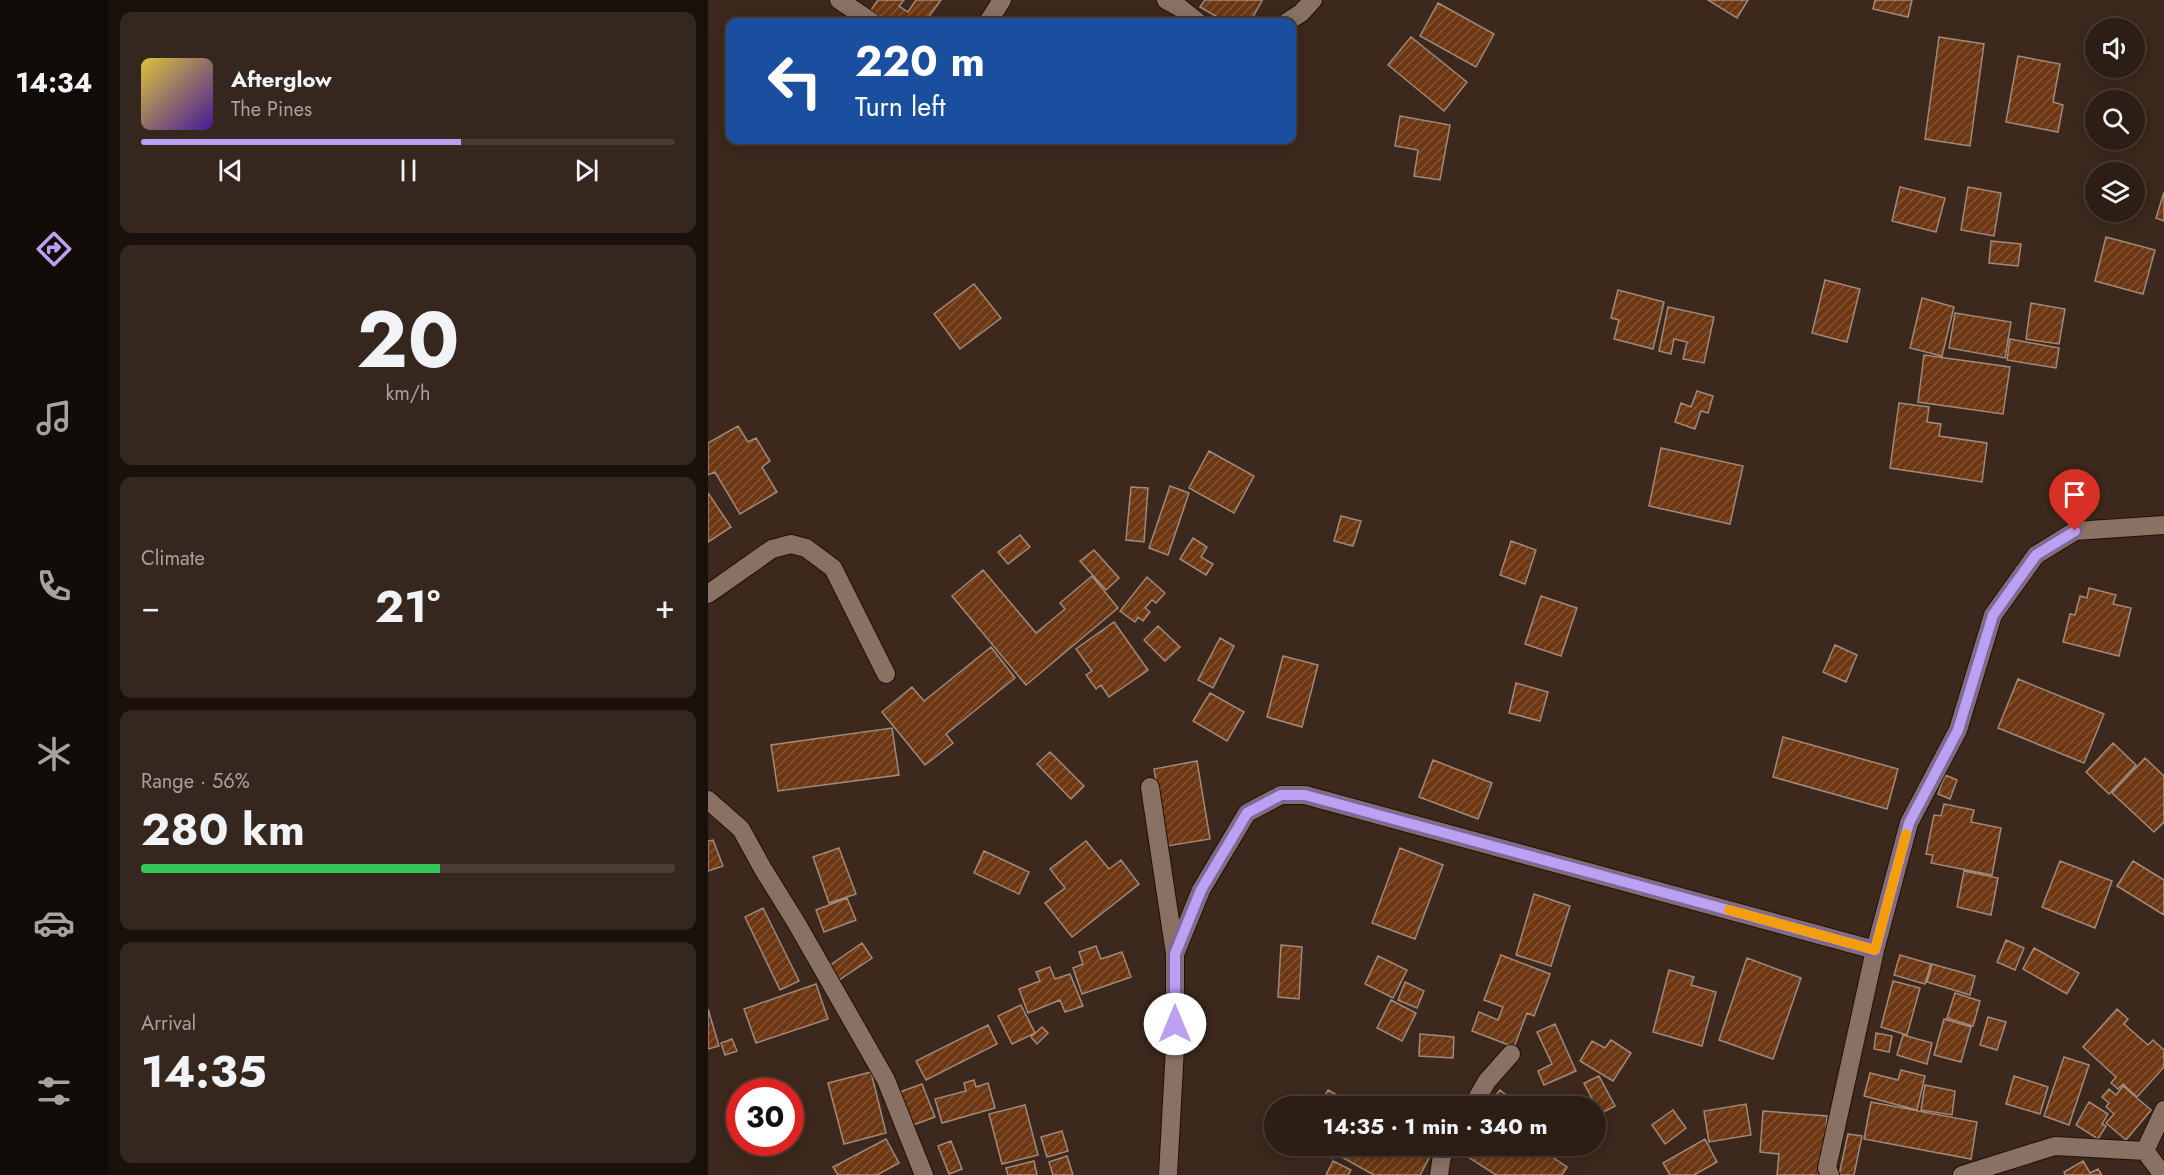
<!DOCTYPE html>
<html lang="en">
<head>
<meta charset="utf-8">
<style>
	:root { --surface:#2d1e15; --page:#35271e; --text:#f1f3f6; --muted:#a7a2a0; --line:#483c34; --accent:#bca0f2 }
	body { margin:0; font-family:Jost,sans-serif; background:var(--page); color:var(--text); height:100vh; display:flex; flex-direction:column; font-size:22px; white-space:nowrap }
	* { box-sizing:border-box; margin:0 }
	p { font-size:20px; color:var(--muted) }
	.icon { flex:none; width:33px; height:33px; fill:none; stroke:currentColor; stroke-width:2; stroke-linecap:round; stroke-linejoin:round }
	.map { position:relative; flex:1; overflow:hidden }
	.panel { display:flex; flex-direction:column; gap:12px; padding:12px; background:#19100c; width:600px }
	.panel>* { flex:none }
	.banner { position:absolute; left:18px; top:18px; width:570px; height:126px; border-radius:12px; box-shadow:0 3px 15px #0003,0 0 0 2px var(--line); background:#1a4fa0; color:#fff; overflow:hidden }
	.buttons { position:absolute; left:1377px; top:18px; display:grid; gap:12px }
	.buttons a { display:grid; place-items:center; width:60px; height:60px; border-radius:50%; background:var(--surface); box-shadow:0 3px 15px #0003,0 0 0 2px var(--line); font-size:30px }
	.speed { position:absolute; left:18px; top:1078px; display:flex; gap:12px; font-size:30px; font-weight:700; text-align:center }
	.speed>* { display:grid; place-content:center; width:78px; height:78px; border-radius:50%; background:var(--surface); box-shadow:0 3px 15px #0003,0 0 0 2px var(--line); line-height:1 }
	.speed .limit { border:9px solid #d22; background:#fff; color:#111 }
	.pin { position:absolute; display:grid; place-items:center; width:51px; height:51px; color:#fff; margin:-62px -26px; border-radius:50% 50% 50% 0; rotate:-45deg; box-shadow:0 0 6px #0007 }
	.pin .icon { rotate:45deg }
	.me { position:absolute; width:66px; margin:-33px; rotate:0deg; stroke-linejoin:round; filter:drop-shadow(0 0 4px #0008) }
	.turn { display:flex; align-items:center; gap:21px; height:126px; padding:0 30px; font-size:27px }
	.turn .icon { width:78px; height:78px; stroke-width:2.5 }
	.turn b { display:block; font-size:42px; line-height:51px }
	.big { font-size:45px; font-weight:700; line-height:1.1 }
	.panel .card { flex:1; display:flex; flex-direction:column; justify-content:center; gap:9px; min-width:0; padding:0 21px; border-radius:12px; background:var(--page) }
	.panel .dial { align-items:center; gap:0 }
	.dial b { font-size:78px; line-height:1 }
	.song { display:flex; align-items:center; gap:18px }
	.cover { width:72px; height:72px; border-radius:9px; background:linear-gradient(135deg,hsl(50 70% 55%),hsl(260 70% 35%)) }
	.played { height:6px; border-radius:3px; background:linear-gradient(90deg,var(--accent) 60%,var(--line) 60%) }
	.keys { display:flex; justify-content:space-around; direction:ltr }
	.heat { display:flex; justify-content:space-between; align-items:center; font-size:33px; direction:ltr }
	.charge { height:9px; border-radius:4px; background:linear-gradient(90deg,#34c759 56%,var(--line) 0) }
	.trip { position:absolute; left:556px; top:1096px; width:342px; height:60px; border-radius:30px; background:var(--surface); box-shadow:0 3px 15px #0003,0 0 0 2px var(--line); font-weight:700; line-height:60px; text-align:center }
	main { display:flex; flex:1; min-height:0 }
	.tabs { display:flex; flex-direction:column; width:108px; justify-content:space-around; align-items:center; background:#120c08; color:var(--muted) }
	.tabs .icon { width:42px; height:42px }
	.tabs .active { color:var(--accent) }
	.tabs b { font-size:27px; color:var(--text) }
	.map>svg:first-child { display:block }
	.building { fill:url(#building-hatch); stroke:#a1897b; stroke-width:1.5 }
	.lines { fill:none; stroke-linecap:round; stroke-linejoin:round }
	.minor-casing { stroke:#221006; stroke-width:20 }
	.minor { stroke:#897264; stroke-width:18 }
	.route-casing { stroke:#7a689d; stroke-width:15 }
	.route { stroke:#bca0f2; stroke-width:10 }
	.slow { stroke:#f59e0b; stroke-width:10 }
</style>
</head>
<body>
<main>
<nav class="tabs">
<b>14:34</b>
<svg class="icon active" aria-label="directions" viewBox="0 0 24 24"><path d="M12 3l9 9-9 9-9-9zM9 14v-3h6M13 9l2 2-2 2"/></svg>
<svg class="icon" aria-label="music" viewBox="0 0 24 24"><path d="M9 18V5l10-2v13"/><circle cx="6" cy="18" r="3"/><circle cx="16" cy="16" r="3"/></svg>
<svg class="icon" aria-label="phone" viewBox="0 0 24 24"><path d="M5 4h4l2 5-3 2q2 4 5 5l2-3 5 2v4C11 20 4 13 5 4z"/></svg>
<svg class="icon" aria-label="climate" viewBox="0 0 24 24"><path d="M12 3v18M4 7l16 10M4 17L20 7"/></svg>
<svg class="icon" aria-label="car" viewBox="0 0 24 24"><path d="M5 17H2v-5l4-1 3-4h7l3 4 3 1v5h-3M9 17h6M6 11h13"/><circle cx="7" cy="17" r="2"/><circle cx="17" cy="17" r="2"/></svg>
<svg class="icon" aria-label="filters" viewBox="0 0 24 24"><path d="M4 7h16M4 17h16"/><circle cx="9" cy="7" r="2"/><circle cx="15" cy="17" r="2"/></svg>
</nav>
<section class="panel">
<div class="card">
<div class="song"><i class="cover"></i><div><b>Afterglow</b><p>The Pines</p></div></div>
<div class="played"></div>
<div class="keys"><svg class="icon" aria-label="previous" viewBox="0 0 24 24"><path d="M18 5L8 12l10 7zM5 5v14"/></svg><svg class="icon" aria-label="pause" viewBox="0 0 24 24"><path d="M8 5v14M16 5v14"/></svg><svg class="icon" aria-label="next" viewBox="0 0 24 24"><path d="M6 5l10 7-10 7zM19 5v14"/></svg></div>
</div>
<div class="card dial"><b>20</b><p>km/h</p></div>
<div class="card"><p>Climate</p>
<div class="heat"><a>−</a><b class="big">21°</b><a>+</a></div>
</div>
<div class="card"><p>Range · 56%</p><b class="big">280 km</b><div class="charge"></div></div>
<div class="card"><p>Arrival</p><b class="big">14:35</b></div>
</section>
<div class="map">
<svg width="1456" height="1175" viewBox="0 0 1456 1175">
	<defs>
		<pattern id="building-hatch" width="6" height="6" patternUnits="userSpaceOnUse" patternTransform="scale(1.5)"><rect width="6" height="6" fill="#6c3712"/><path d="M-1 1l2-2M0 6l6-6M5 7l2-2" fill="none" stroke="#815434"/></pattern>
	</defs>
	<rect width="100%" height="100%" fill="#3c281c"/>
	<path class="building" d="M170,0H196L191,6L200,12L208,0H233L217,22H181L163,10Z
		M497,0H553L554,1L542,22H518L492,7Z
		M1000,0H1040L1029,18Z
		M1167,0H1204L1200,17L1165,9Z
		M730,3L786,34L768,67L712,36Z
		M703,37L759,82L736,111L680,65Z
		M1231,37L1276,44L1262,146L1217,139Z
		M1310,56L1352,64L1345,102L1355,105L1350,132L1298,122Z
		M692,116L742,125L732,180L706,176L710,150L687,146Z
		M1192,187L1237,198L1228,232L1184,221Z
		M1260,187L1293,193L1286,236L1253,230Z
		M1456,192V221L1448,218Z
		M1398,237L1447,250L1435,294L1387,281Z
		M1283,241L1313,244L1310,266L1281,263Z
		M1117,280L1152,289L1139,342L1104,333Z
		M266,284L293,318L252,349L226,314Z
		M910,290L956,302L945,349L906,339L911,320L903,318Z
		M1214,298L1246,307L1234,356L1202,348Z
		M1323,303L1357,309L1351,344L1318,339Z
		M960,307L1006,317L996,363L975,359L979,342L966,339L963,354L951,351Z
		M1247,313L1303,322L1297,358L1241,348Z
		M1302,339L1351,348L1348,368L1299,360Z
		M1216,355L1302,367L1295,414L1210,402Z
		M989,391L1005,396L1000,413L993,411L987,429L967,422L973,403L983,407Z
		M1191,403L1221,407L1219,422L1233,424L1231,436L1279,443L1274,482L1182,468Z
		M30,426L40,442L48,438L62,461L54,467L69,492L32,514L7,472L0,475V443Z
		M953,448L1035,466L1022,524L941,506Z
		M501,451L546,476L526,513L481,488Z
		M462,486L481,493L460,555L441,548Z
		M423,487L440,488L436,542L418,540Z
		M0,493L23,527L0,542Z
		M633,516L653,521L645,546L626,541Z
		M312,535L322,547L300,564L290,552Z
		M485,538L499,547L493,557L505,564L498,575L472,559Z
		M803,541L828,550L817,584L792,575Z
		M386,550L411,578L398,590L372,561Z
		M275,570L328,633L357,609L352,603L384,576L410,608L318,685L244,596Z
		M439,577L457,593L448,603L444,600L437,608L442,612L435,621L430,617L427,622L412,611Z
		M1381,588L1408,595L1405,604L1423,608L1411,656L1355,642L1362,614L1367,615L1372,596L1379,598Z
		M833,596L869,608L853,656L817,644Z
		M406,622L440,670L401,697L393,685L388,689L378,675L384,671L368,649Z
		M450,626L472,647L457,661L436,640Z
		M512,638L526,646L505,688L490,680Z
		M1127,645L1149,655L1138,682L1115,672Z
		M283,647L307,678L238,734L245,743L217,765L174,712L204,687L216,701Z
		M575,656L610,665L594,727L559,717Z
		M1310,679L1396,714L1376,763L1290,728Z
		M808,683L840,692L832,721L801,713Z
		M502,693L536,712L519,741L485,721Z
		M184,728L191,775L70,791L63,745Z
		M1075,737L1190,769L1179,809L1065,777Z
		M1405,743L1428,765L1401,794L1378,772Z
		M342,752L376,786L363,799L329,764Z
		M1437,758L1456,776V822L1446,832L1404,793Z
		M725,760L784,783L770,819L711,797Z
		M489,761L502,839L459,846L446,769Z
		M1237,775L1249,780L1242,799L1230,794Z
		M1236,804L1266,810L1263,822L1293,828L1284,875L1223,863L1225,855L1218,854L1226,815L1233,816Z
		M5,840L15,866L0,871V841Z
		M378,841L401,869L413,860L431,884L364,937L337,903L357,888L342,869Z
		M131,848L148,894L121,903L105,857Z
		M692,848L735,865L707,939L664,923Z
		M276,851L321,872L311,894L266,873Z
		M1352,861L1404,881L1387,928L1334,907Z
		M1425,861L1456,880V915L1409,886Z
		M1256,871L1290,878L1283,915L1249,907Z
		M826,894L862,906L843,966L808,955Z
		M139,898L148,920L116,932L108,910Z
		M55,908L91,981L72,990L37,917Z
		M1298,940L1316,948L1307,970L1289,962Z
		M154,943L164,958L131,980L121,966Z
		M573,945L594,947L591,999L570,997Z
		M388,946L393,959L414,952L423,977L374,994L365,968L375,964L371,952Z
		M1326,948L1371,973L1359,994L1315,969Z
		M793,955L842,974L826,1016L819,1013L806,1047L764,1031L771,1012L790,1020L795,1007L776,1000Z
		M1192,955L1223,964L1217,984L1186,975Z
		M670,956L699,970L685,998L657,984Z
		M1039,958L1093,978L1065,1059L1011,1040Z
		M1224,964L1267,976L1262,995L1219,982Z
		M342,967L347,979L362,974L375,1006L357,1012L352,1000L320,1013L311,989L332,981L328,972Z
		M961,970L986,977L983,985L1008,992L994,1046L945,1032Z
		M1185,981L1212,988L1199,1035L1173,1027Z
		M697,982L716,991L709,1008L690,1000Z
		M108,984L120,1019L48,1043L36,1009Z
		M1247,993L1272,1001L1265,1026L1239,1018Z
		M683,1000L708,1013L694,1041L669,1028Z
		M313,1005L327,1033L304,1044L290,1016Z
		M0,1009L11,1046L0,1049Z
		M1409,1009L1420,1019L1416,1024L1440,1045L1445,1040L1456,1050V1067L1429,1097L1415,1084L1410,1089L1403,1083L1408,1077L1375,1047Z
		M1280,1017L1298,1022L1289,1050L1272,1045Z
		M1236,1019L1263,1027L1253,1062L1226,1055Z
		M847,1024L868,1071L836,1085L830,1071L844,1064L829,1032Z
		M280,1025L289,1044L218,1080L208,1061Z
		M334,1027L340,1033L329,1044L323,1037Z
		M1168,1033L1184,1036L1181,1052L1166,1049Z
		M712,1034L746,1037L745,1058L711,1056Z
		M1195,1035L1224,1043L1219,1064L1189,1055Z
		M24,1039L29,1051L17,1055L13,1043Z
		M903,1040L923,1053L905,1081L872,1061L884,1041L897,1048Z
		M1356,1057L1381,1065L1361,1125L1336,1116Z
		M1193,1070L1217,1076L1209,1110L1156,1096L1162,1073L1190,1080Z
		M163,1072L178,1133L136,1144L120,1083Z
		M891,1076L907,1106L892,1114L876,1083Z
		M1306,1076L1340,1087L1332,1114L1298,1104Z
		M266,1080L268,1087L280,1083L287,1108L234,1123L227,1099L258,1091L256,1083Z
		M214,1084L227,1117L205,1125L192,1092Z
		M1217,1085L1247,1091L1244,1115L1213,1110Z
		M1415,1086L1443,1110L1418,1140L1398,1123L1406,1114L1398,1107L1401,1103L1394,1097L1401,1089L1408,1095Z
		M620,1090L650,1107H610Z
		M792,1090L807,1102L803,1107H769L779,1094L785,1099Z
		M824,1097L829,1107H807L806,1105Z
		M1163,1102L1269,1122L1263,1159L1156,1139Z
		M1381,1102L1400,1114L1394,1124L1398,1126L1390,1139L1368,1125Z
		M1038,1104L1043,1135L1001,1142L996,1111Z
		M317,1105L330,1155L294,1164L281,1114Z
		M965,1110L978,1128L957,1144L944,1125Z
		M1055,1111L1119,1116L1114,1175H1069L1071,1154L1052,1152Z
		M354,1131L360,1151L339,1157L333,1137Z
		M1140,1134L1154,1136L1146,1175H1131Z
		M178,1139L191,1163L169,1175H130L125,1167Z
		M997,1139L1009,1162L986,1175H962L955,1163Z
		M243,1141L254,1169L241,1174L230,1146Z
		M603,1146H630L624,1158Z
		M635,1146H649L663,1154L668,1146L727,1147L712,1175H666L630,1155Z
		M747,1146H828L859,1167L854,1175H788L746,1148Z
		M359,1156L365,1175H345L341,1162Z
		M326,1161L329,1175H300L298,1168Z
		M625,1161L643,1170L640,1175H618Z
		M1375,1161L1382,1173L1390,1169L1394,1175H1357L1356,1172Z"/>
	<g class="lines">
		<defs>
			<path id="minor" d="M131,0L164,22
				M458,0L471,7L490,22
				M280,22L294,0
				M579,22L593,13L605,0
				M0,594L64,549L83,544L98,548L125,568L178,674
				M442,787L467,954V1047L460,1175
				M0,800L33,829L55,869L89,924L178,1080L216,1175
				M1167,950L1201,823L1250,730L1285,615L1328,555L1367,531L1456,525
				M467,954L493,890L539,813L573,795H597L1167,950L1119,1168L1122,1175
				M764,1107L779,1081L803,1054
				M1437,1151L1455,1175
				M731,1175L734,1156L741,1146
				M1254,1175L1347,1146L1437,1151L1456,1110"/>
		</defs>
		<use href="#minor" class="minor-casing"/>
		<use href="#minor" class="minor"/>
	</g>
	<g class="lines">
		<defs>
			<path id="route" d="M467,1024V954L493,890L539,813L573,795H597L1167,950L1201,823L1250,730L1285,615L1328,555L1367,531"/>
		</defs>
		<use href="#route" class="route-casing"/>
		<use href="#route" class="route"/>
		<path class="slow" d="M1021,910L1167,950L1198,834"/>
	</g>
</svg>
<div class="buttons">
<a><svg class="icon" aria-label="sound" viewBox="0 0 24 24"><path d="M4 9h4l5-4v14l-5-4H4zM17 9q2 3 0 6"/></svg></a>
<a><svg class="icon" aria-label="search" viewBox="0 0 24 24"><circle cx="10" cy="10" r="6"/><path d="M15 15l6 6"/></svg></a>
<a><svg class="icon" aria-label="layers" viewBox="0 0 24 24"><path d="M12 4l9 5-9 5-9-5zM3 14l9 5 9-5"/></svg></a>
</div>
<div class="speed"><div class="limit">30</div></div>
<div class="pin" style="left:1367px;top:531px;background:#d93025"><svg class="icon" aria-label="arrive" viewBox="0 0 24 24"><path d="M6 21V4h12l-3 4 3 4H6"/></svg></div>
<svg class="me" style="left:467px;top:1024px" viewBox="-20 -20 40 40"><circle r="19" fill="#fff"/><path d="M0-13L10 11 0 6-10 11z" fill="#bca0f2"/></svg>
<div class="trip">14:35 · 1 min · 340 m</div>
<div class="banner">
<div class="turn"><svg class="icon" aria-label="left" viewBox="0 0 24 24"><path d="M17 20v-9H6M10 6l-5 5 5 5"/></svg><div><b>220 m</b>Turn left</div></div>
</div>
</div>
</main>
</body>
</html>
